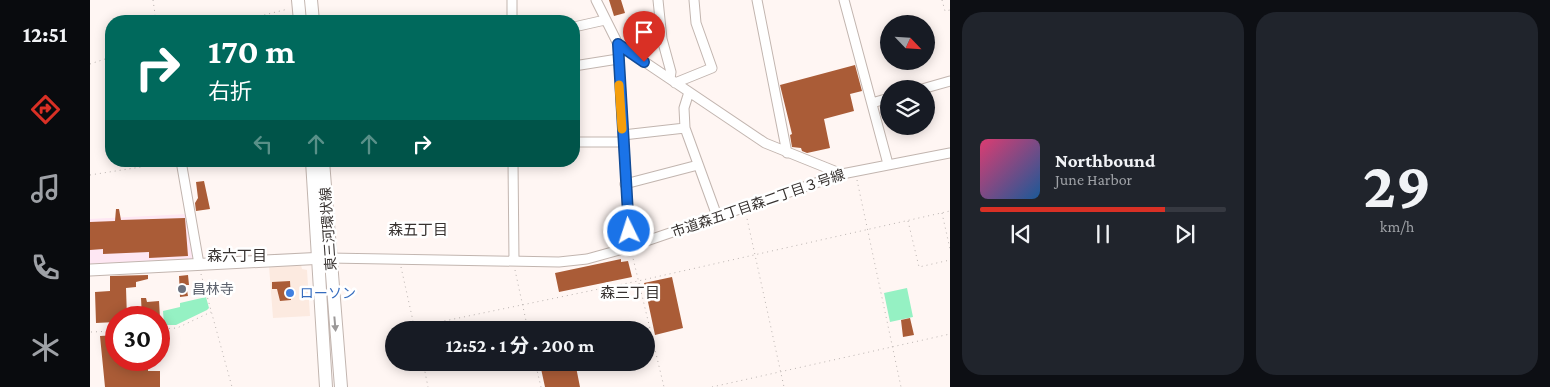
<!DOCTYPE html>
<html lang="ja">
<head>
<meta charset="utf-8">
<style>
	:root { --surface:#171b24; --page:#20242c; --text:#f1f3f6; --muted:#9ea1a6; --line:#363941; --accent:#d93025 }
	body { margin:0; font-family:"Crimson Pro","Noto Sans JP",serif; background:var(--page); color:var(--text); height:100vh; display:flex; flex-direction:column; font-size:19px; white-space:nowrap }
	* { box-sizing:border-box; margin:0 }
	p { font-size:16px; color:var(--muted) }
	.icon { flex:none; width:28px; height:28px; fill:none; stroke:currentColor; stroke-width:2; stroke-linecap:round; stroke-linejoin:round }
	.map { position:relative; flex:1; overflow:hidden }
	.drawer { display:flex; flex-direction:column; gap:12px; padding:12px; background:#0d0f14; width:600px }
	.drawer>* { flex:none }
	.guide { position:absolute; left:15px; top:15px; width:475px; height:152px; border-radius:20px; box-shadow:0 2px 12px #0003; background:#00695c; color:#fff; overflow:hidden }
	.needle { width:32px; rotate:115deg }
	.tools { position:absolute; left:790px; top:15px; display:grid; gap:10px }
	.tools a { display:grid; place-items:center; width:55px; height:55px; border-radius:50%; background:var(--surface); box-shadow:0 2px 12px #0003; font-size:25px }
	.speed { position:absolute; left:15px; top:306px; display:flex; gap:10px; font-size:25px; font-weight:700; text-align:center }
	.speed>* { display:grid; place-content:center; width:65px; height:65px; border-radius:50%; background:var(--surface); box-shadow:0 2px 12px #0003; line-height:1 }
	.speed .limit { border:8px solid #d22; background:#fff; color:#111 }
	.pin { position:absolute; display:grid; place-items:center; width:42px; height:42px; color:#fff; margin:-51px -21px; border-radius:50% 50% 50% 0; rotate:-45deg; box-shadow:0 0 5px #0007 }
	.pin .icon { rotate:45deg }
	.me { position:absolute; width:55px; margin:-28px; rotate:356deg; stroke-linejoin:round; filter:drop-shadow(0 0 4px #0008) }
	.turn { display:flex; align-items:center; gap:18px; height:105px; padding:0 20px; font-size:22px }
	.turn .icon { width:65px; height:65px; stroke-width:2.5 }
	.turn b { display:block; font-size:35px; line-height:42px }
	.lanes { display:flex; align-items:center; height:48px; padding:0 20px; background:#0003; justify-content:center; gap:25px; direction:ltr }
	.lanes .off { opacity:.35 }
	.drawer .card { flex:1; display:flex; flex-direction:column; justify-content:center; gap:8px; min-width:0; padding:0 18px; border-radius:20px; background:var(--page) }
	.drawer .dial { align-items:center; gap:0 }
	.dial b { font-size:65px; line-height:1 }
	.song { display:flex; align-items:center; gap:15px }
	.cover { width:60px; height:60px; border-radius:8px; background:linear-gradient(135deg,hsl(340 70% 55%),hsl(210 70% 35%)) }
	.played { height:5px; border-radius:2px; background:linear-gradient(90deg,var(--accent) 75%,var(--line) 75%) }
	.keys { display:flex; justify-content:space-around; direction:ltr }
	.drawer .tiles { flex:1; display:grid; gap:12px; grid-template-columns:repeat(2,1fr) }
	.trip { position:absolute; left:295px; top:321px; width:270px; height:50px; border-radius:25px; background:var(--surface); box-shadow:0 2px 12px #0003; font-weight:700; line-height:50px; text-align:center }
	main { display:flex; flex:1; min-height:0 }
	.dock { display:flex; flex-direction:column; width:90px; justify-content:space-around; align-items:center; background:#090b0e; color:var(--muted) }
	.dock .icon { width:35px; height:35px }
	.dock .current { color:var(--accent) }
	.dock b { font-size:22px; color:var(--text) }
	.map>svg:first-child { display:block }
	.commercial { fill:#fceae0 }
	.industrial { fill:#fee7f3 }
	.green { fill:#95f1c3 }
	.building { fill:#aa5c37 }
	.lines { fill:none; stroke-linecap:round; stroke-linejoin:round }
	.street-casing { stroke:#c2b5af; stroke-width:11 }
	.secondary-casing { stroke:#c2b5af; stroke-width:13 }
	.primary-casing { stroke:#c2b5af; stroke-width:14 }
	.path { stroke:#bab3b0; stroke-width:1; stroke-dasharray:1 4; stroke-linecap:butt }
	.street { stroke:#fff; stroke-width:9 }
	.secondary { stroke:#fff; stroke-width:11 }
	.primary { stroke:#fff; stroke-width:12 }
	.oneway { fill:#9b9898 }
	.route-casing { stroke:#114b97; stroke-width:12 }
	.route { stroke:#1a73e8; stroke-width:9 }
	.slow { stroke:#f59e0b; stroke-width:9 }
	.worship-dot { fill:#6b7280; stroke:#fff; stroke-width:2 }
	.shop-dot { fill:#3f7fe0; stroke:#fff; stroke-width:2 }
	.labels { text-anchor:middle; stroke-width:5; stroke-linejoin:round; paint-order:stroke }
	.street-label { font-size:14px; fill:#373230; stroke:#fff }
	.worship-label { font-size:14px; fill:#5b616d; stroke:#fff; text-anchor:start }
	.shop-label { font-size:14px; fill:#366cbe; stroke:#fff; text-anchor:start }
	.neighbourhood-label { font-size:15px; fill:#373230; stroke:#fff }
</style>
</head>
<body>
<main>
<nav class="dock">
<b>12:51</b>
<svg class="icon current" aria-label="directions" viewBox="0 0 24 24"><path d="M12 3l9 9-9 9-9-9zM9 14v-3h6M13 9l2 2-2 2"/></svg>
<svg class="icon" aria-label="music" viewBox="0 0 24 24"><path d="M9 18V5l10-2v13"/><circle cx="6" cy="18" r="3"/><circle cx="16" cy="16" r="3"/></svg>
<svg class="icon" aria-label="phone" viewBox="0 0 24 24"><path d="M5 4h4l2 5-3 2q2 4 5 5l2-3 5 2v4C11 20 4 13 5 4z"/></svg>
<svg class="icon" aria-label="climate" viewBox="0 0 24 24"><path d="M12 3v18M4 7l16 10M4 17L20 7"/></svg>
</nav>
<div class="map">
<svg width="860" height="387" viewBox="0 0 860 387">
	<rect width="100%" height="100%" fill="#fff6f3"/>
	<path class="commercial" d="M211,265L212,269L217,270L220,316L183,318L179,266Z"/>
	<path class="industrial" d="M97,214L103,259L0,264V219Z"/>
	<path class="green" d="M817,288L823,317L800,322L794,293Z
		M116,297L119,308L117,310L86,325H74L73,311L90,307V303Z"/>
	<path class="building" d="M519,0H531L535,13L524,16Z
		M765,65L772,91L760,94L764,111L734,119L740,148L717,153L712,151L711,148L702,147L700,135L702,134L690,85Z
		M114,181L120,209L106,211L105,203L108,198L106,182Z
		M26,209H29L31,220L95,218L98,256L59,258V252L13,254V249L0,250V222L25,221Z
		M531,259V262L538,261L542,277L469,292L465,273Z
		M58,275V279L46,282V287L36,288L37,318H26V322L6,323L5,292L20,291V276Z
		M98,275L99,285H96L98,296L90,297L89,276Z
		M582,277L593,328L565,335L554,283Z
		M200,281L201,300L190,301L187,289H182V282Z
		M51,298H56L57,302L69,301L70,318H52Z
		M820,318L824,335L813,337L811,320Z
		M26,335V360H58V371H70V387H15L10,336Z
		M458,362H485L490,387H455L450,364Z"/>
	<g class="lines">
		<defs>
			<path id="street" d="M506,0L528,44L540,247
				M568,0L572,39L581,72L580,79
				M667,0L697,153
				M754,0L798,164
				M422,21V0
				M484,27L515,20
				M528,44L675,143L752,174
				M484,66L528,59
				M585,83L622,68L606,23L604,0
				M832,89L860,81
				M599,92L594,108L595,128L627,216
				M782,103L799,98
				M533,135L595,128
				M484,142H533
				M91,161L109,264
				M423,161L424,260
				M535,184L608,165
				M239,258L469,262L497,259L533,249L752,174L860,153"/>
			<path id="secondary" d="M0,270L235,258"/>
			<path id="primary" d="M208,0L210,21
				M221,0L223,21
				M222,161L236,387
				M233,161L251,387"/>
		</defs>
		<use href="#street" class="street-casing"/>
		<use href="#secondary" class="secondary-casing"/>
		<use href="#primary" class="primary-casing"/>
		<path class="path" d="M63,0L66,21
			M852,0L855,11L860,10
			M150,21L198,9
			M0,64L21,57
			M0,175L83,162
			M767,180L811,387
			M852,213L860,249
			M656,214L694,387
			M818,221L829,267L860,260
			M542,254L574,387
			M311,267L325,330
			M425,270L438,330
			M111,274L142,387
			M325,327L548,281L860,211
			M69,329L87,328L121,312
			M1,332L26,331
			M333,362L338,387
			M445,362L451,387
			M622,387L860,334"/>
		<use href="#street" class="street"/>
		<use href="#secondary" class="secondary"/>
		<use href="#primary" class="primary"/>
	</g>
	<defs><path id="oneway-solid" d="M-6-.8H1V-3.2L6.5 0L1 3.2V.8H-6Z" transform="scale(1.25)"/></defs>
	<use class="oneway" href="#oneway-solid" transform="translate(245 324) rotate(85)"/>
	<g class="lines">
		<defs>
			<path id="route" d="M539,231L528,44L554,62"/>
		</defs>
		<use href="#route" class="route-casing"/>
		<use href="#route" class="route"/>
		<path class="slow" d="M529,85L532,129"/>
	</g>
	<circle class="worship-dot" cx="92" cy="289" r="5"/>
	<circle class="shop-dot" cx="200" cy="293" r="5"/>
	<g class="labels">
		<g class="street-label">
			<text transform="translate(668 203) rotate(-19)" y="5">市道森五丁目森二丁目３号線</text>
			<text transform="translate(238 229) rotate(-94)" y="5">東三河環状線</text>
		</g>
		<g class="worship-label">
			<text x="102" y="294">昌林寺</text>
		</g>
		<g class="shop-label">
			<text x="210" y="298">ローソン</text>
		</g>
		<g class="neighbourhood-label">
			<text x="328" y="235">森五丁目</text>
			<text x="147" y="261">森六丁目</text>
			<text x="540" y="298">森三丁目</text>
		</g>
	</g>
</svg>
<div class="tools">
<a><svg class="needle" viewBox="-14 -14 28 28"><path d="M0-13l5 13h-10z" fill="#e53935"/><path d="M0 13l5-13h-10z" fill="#9ea1a6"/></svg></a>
<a><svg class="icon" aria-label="layers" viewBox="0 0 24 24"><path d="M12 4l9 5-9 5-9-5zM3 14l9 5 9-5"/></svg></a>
</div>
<div class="speed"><div class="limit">30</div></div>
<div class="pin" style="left:554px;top:62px;background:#d93025"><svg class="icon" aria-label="arrive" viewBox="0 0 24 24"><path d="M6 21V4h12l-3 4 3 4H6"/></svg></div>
<svg class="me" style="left:539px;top:231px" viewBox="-20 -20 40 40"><circle r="17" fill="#1a73e8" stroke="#fff" stroke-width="3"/><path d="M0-11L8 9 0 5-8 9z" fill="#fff"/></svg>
<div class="trip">12:52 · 1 分 · 200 m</div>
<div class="guide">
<div class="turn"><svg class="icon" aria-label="right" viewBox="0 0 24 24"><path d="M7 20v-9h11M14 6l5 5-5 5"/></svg><div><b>170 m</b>右折</div></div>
<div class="lanes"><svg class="icon off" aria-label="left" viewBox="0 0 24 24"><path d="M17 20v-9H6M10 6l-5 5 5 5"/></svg><svg class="icon off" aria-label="ahead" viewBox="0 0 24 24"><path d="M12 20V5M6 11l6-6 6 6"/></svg><svg class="icon off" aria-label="ahead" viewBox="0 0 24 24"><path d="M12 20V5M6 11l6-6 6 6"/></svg><svg class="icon" aria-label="right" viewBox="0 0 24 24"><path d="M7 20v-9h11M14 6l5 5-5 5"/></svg></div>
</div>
</div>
<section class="drawer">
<div class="tiles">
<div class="card">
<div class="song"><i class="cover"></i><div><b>Northbound</b><p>June Harbor</p></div></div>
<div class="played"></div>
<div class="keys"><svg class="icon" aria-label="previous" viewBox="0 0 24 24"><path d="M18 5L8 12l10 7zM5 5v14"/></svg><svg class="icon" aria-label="pause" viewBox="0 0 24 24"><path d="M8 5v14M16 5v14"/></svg><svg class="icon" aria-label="next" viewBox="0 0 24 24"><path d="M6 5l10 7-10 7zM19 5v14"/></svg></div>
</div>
<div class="card dial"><b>29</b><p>km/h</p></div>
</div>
</section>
</main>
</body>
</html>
